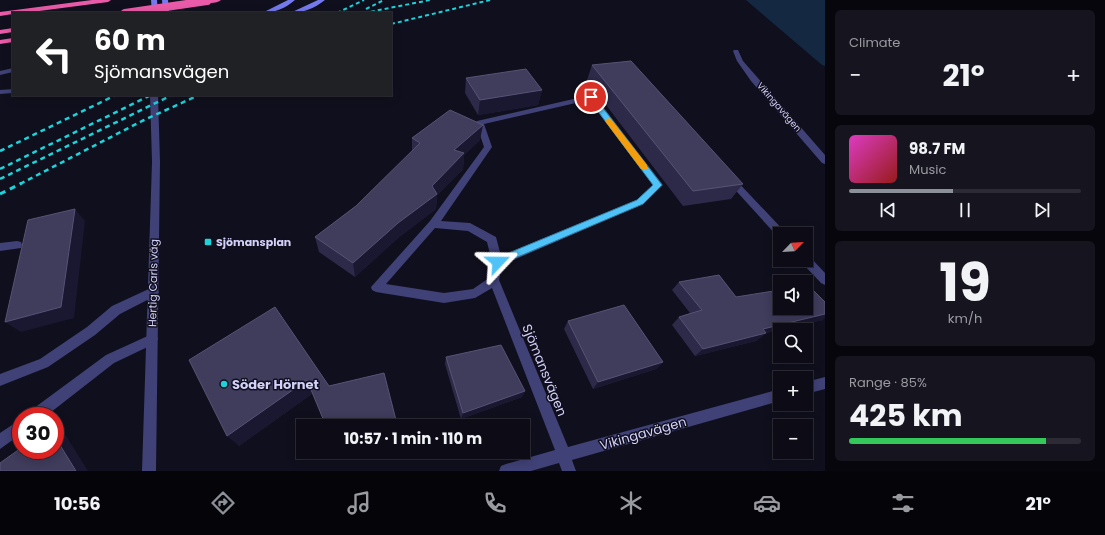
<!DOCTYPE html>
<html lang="en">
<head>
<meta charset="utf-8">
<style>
	:root { --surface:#0c0b16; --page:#15141f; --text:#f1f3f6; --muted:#9a9ba1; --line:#2c2b35; --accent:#8c9099 }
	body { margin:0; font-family:Poppins,sans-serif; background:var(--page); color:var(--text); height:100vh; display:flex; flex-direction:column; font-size:15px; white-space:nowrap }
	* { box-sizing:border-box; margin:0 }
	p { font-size:13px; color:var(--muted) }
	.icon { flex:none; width:22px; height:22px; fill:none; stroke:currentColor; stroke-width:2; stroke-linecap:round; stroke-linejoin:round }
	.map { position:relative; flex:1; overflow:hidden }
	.panel { display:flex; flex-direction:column; gap:10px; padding:10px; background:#07060c; width:280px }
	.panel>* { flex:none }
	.top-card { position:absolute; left:12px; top:12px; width:380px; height:84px; border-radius:0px; box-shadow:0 2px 10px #0003,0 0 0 1px var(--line); background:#202124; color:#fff; overflow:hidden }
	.needle { width:26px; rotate:65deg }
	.fabs { position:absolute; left:773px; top:227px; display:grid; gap:8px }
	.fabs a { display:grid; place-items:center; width:40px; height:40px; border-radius:0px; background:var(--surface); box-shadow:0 2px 10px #0003,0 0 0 1px var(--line); font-size:20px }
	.speed { position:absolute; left:12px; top:407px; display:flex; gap:8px; font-size:20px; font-weight:700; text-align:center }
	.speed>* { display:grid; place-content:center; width:52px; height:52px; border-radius:50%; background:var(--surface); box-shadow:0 2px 10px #0003,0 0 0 1px var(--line); line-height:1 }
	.speed .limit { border:6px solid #d22; background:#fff; color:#111 }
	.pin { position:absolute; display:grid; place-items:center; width:34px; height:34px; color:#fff; margin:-17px; border:2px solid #fff; border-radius:50%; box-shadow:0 1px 4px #0007 }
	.me { position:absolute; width:44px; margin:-22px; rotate:67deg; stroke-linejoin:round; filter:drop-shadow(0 0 3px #0008) }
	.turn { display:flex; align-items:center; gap:14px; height:84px; padding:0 16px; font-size:18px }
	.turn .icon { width:52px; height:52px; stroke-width:2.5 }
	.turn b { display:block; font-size:28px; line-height:34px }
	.big { font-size:30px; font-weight:700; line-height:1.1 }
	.panel .widget { flex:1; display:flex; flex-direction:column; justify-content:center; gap:6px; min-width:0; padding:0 14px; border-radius:6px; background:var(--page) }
	.panel .dial { align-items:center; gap:0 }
	.dial b { font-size:52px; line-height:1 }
	.song { display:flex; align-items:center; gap:12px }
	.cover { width:48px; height:48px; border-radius:6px; background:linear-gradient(135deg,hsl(310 70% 55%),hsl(0 70% 35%)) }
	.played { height:4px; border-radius:2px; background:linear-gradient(90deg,var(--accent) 45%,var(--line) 45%) }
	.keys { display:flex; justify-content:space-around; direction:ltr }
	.heat { display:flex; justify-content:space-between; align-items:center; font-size:22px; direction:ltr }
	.charge { height:6px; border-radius:3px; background:linear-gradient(90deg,#34c759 85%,var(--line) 0) }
	.trip { position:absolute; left:296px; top:419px; width:234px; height:40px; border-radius:0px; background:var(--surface); box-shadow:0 2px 10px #0003,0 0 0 1px var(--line); font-weight:700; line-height:40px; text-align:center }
	.tab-bar { display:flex; height:64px; justify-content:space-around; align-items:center; background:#050409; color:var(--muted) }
	.tab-bar .icon { width:28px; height:28px }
	.tab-bar .active { color:var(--accent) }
	.tab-bar b { font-size:18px; color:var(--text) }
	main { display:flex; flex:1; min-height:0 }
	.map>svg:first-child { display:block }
	.water { fill:#152841 }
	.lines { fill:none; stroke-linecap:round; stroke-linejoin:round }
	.service { fill:#404176; fill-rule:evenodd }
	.minor { fill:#404176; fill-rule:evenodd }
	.secondary { fill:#7479ed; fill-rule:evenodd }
	.motorway { fill:#e95ba8; fill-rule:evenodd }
	.rail-far2 { stroke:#1dd2d9; stroke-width:2; stroke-dasharray:4 3; stroke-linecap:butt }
	.rail-far1 { stroke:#1dd2d9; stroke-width:2.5; stroke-dasharray:5 4; stroke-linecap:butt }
	.rail { stroke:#1dd2d9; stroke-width:3; stroke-dasharray:6 5; stroke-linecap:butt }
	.motorway-bridge { stroke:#e95ba8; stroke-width:8 }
	.wall { fill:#2d2a49 }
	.shaded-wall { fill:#1a1730 }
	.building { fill:#3f3c5c; stroke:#565375 }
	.route { fill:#4fc3f7; stroke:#337fa1 }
	.slow { fill:#f59e0b }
	.poi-dot { fill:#1dd2d9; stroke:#100f1d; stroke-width:1.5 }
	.labels { text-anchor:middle; stroke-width:3; stroke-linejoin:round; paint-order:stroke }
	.far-street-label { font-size:9px; fill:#d3d1f9; stroke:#100f1d }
	.poi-label { font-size:11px; font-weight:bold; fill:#d3d1f9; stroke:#100f1d; text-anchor:start }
	.street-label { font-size:11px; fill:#d3d1f9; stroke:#100f1d }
	.near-street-label { font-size:13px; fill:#d3d1f9; stroke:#100f1d }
	.near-poi-label { font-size:13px; font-weight:bold; fill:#d3d1f9; stroke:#100f1d; text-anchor:start }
</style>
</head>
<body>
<main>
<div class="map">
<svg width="825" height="471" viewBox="0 0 825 471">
	<rect width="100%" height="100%" fill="#100f1d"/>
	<path class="water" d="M746,0H825V66L822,65Z"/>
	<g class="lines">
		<path class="service" d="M734,50H738L743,61L757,77L825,155V164L822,163L751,81L737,61L733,51Z
			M13,68V72L0,75V71Z
			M13,89V93L0,94V90Z
			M17,241L21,242L22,245L21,248L0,251V243Z
			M153,287L157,289L159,292L157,295L120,314L95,335L48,367L0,386V374L40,359L87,327L112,306Z
			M152,334L156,335L158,339L156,343L114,363L46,416H28L30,411L106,355Z
			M21,419V434L0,449V433Z"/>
		<path class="minor" d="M150,95H158L160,162L156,471H142L152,162Z
			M591,95H594L663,185L643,204L502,265L499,280L568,447L780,389V401L572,460L576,471H562L559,463L531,471H499L501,466L506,464L555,450L492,288L475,298L444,303L376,292L372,290L371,287L430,221L484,147L476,123L477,121ZM589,100L653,185L637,200L501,256L496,237L470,223L441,221L492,147L484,124ZM435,228L468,231L487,242L492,262L489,278L473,289L444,293L386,284Z
			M731,177L734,178L787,234H780V237H778L728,182L726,180Z
			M806,256L810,257L825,273V285L821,283L802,263L801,260H806Z
			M825,377V389L806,394V382Z"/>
		<path class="secondary" d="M151,0H157L158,13H152Z
			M162,0H168L169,13H163Z
			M288,0H295C286,8 274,13 262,13Z
			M318,0H325C315,8 303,13 290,13Z"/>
		<path class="motorway" d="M92,0H111L108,2L24,13H13V14L0,16V12Z
			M204,0H221C218,3 209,4 205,2Z
			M13,28V32L0,34V30Z
			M13,38V42L0,44V40Z"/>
		<path class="rail-far2" d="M366,9L384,0
			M337,13L364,0
			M364,13L430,0
			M391,24L490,0"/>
		<path class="rail-far1" d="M0,151L116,95
			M0,169L151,95
			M0,179L172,95
			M20,184L142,121L199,95"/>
		<path class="rail" d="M0,194L22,183"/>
		<path class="motorway-bridge" d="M125,13L207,1"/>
	</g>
	<path class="wall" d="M592,65L743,184L731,199L683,206L587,80Z
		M466,78L542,90L538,105L478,115L465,93Z
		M412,138L480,140L464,155L463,169L437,195L436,209L398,238L355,277L319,252L315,237L356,206L412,152Z
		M679,282L823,320L766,333L756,341L695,356L672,325L679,317L690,313L672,290Z
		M568,321L663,362L656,369L593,389L564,329Z
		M446,357L525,391L522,397L461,419L445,364Z
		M189,360L329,386L397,424V426H326L313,393L239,446Z"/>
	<path class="shaded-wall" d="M542,90L538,105L478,115L480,100Z
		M483,125L480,140L464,155L463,169L437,195L436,209L398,238L355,277L353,263L432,186L454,150Z
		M75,209L85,221L74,318L21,332L5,322Z
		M825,314V318L823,320L766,333L756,341L695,356L703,349L763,329Z
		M663,362L656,369L593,389L598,382Z
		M307,380L313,393L239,446L227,436Z
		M525,391L522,397L461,419L463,413Z
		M55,430L65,434L88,471H76L55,437Z"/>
	<path class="building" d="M631,61L743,184L693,191L592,65Z
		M526,69L542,90L480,100L466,78Z
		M450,110L483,125L454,150L464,153L432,186L437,194L398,223L353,263L315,237L356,206L420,143L412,138Z
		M75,209L61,307L5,322L28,220Z
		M719,275L736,297L780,290V308H806V286H809L825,302V314L763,329L766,333L703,349L679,317L702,310L679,282Z
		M624,305L663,362L598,382L568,321Z
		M275,307L329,386L384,373L397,424L372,426H326L307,380L227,436L189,360Z
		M501,345L525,391L463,413L446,357Z
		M55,437L76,471H0V463L21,448V450H55Z"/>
	<path class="route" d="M588,95H593L662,185L643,204L501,264H494L493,262L494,259L637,200L653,185L588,98Z"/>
	<path class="slow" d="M609,118L611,119L647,165V169H641L605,121Z"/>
	<g class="poi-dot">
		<rect x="204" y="238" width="8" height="8" rx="2"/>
		<circle cx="224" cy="384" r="4"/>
	</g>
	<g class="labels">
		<g class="far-street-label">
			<text transform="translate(779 107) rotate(49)" y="3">Vikingavägen</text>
		</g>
		<g class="poi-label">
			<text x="216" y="246">Sjömansplan</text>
		</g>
		<g class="street-label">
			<text transform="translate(153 283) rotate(-89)" y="4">Hertig Carls väg</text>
		</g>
		<g class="near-street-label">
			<text transform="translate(545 370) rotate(68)" y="5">Sjömansvägen</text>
			<text transform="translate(643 433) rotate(-16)" y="5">Vikingavägen</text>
		</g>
		<g class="near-poi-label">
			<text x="232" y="389">Söder Hörnet</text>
		</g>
	</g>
</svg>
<div class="fabs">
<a><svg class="needle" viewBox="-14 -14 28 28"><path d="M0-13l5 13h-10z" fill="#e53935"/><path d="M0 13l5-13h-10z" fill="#9a9ba1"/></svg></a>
<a><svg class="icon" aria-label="sound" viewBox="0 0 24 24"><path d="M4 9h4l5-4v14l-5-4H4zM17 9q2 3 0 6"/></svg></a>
<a><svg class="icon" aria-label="search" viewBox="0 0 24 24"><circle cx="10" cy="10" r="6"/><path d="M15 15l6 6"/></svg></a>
<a>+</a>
<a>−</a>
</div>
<div class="speed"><div class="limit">30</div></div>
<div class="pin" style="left:591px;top:97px;background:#d93025"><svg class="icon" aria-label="arrive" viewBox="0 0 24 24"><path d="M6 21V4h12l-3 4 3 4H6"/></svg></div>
<svg class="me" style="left:498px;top:262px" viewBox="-20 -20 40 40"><path d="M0-17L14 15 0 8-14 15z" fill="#4fc3f7" stroke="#fff" stroke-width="4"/></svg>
<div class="trip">10:57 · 1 min · 110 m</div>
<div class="top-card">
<div class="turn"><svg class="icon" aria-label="left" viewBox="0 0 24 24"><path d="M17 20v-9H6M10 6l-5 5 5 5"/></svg><div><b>60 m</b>Sjömansvägen</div></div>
</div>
</div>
<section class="panel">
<div class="widget"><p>Climate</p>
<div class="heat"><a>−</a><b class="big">21°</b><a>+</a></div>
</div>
<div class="widget">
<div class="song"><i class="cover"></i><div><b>98.7 FM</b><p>Music</p></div></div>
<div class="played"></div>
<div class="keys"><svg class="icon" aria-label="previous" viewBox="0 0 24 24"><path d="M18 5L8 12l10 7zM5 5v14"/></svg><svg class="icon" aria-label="pause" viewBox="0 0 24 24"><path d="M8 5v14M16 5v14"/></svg><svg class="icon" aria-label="next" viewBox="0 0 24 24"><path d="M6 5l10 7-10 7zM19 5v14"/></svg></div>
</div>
<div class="widget dial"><b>19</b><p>km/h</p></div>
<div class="widget"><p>Range · 85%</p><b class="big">425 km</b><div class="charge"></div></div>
</section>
</main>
<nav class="tab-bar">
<b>10:56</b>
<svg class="icon active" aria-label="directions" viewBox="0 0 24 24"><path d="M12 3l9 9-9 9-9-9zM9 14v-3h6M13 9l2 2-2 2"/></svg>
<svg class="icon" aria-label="music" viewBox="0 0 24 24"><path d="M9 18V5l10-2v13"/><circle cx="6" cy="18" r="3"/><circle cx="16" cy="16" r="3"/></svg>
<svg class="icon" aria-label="phone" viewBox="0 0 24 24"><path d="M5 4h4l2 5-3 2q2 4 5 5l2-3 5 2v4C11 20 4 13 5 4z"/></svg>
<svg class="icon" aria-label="climate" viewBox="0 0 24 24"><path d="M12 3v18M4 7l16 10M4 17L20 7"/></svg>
<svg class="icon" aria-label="car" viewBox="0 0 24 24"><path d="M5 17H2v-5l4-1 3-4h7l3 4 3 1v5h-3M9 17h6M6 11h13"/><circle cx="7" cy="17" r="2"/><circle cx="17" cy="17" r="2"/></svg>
<svg class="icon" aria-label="filters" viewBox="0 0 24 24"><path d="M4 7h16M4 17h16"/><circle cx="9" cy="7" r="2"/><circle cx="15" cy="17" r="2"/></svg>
<b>21°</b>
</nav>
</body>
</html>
